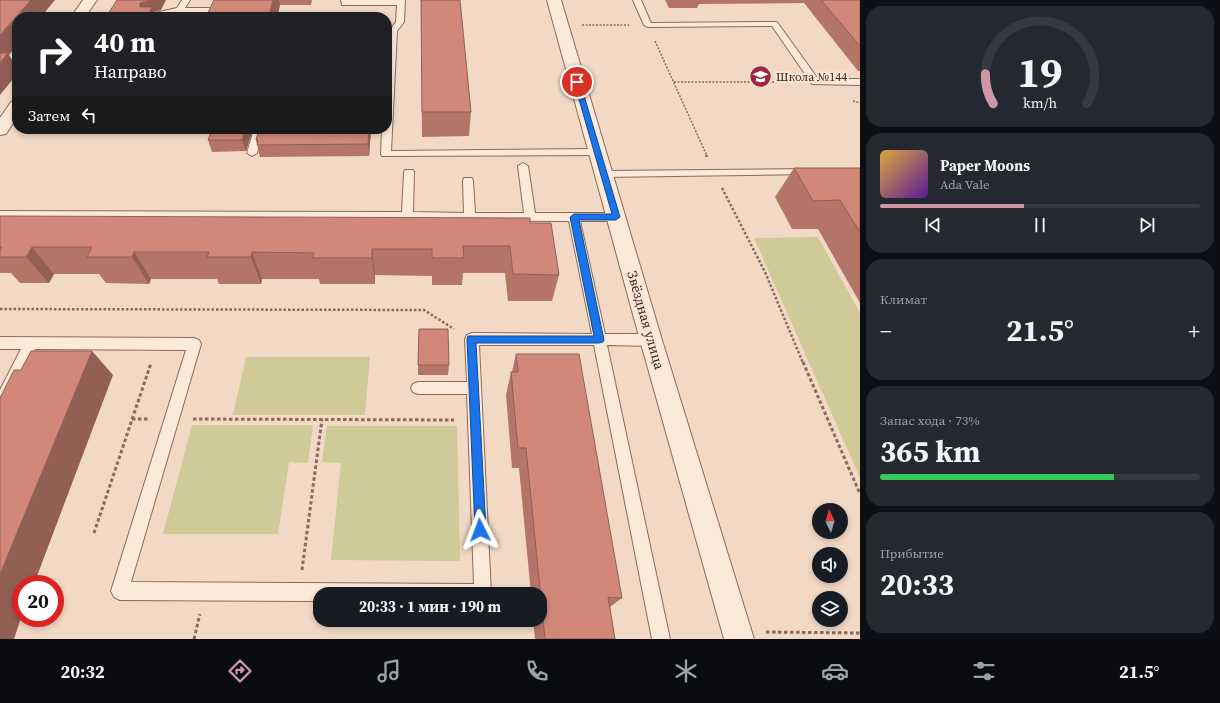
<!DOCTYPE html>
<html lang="ru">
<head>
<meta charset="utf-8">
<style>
	:root { --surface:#171b24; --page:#242831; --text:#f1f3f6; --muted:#9ea1a6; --line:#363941; --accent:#cd97a6 }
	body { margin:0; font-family:"Source Serif 4",serif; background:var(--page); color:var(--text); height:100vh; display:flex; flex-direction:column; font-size:15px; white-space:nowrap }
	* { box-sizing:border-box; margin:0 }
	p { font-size:13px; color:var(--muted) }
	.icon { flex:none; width:22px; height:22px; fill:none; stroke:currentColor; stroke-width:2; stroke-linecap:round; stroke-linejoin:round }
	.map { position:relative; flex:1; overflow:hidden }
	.panel { display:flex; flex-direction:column; gap:6px; padding:6px; background:#0d0f14; width:360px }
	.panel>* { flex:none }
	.banner { position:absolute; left:12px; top:12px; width:380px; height:122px; border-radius:16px; box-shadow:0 2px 6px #0003; background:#202124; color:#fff; overflow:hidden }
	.needle { width:26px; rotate:355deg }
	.buttons { position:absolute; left:812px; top:503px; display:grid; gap:8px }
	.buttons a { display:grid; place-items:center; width:36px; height:36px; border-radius:50%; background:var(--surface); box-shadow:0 2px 6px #0003; font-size:20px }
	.speed { position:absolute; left:12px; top:575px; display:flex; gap:8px; font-size:20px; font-weight:700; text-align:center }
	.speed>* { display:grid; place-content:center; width:52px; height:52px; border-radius:50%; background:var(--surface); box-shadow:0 2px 6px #0003; line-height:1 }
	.speed .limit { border:6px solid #d22; background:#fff; color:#111 }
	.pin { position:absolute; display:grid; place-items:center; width:34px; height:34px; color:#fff; margin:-17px; border:2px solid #fff; border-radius:50%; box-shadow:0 1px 4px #0007 }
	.me { position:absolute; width:44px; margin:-22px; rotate:357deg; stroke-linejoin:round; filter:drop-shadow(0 0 3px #0008) }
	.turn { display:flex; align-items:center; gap:14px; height:84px; padding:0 16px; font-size:18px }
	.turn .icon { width:52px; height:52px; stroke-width:2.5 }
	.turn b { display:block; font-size:28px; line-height:34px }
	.then { display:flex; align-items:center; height:38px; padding:0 16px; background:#0003; gap:8px; font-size:15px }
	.big { font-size:30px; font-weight:700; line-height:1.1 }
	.panel .widget { flex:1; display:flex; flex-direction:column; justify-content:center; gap:6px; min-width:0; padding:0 14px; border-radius:16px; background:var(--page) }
	.panel .dial { align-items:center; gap:0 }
	.dial svg { height:104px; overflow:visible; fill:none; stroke:var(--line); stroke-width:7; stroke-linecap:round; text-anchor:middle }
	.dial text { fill:var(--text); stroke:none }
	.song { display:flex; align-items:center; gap:12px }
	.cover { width:48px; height:48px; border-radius:6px; background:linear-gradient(135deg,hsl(40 70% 55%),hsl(270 70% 35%)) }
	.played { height:4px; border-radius:2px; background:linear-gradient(90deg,var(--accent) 45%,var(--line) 45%) }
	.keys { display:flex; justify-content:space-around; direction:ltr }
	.heat { display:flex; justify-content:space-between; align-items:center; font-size:22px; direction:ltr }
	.charge { height:6px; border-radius:3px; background:linear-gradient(90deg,#34c759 73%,var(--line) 0) }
	.trip { position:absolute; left:313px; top:587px; width:234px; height:40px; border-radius:16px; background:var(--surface); box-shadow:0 2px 6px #0003; font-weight:700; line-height:40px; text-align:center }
	.menu { display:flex; height:64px; justify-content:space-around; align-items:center; background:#090b0e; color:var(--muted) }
	.menu .icon { width:28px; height:28px }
	.menu .current { color:var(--accent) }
	.menu b { font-size:18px; color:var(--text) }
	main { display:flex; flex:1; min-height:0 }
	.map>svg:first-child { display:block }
	.green { fill:#d0c998 }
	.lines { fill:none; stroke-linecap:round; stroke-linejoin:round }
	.service-casing { stroke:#8e695a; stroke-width:2 }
	.minor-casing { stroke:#8e695a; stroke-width:2 }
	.path-far2 { stroke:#8e695a; stroke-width:1.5; stroke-dasharray:2 1.5; stroke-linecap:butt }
	.path-far1 { stroke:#8e695a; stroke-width:2.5; stroke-dasharray:2.5 2; stroke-linecap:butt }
	.path { stroke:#8e695a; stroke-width:3; stroke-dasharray:3.5 2.5; stroke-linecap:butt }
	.service { fill:#fbe9d9; fill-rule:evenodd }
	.minor { fill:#fbe9d9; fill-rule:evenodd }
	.wall { fill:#b47568 }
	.shaded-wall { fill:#925f55 }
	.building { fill:#d18879; stroke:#925f55 }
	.route { fill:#1a73e8; stroke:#114b97 }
	.labels { text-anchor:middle; stroke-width:4; stroke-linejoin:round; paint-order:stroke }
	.far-poi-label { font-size:12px; fill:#3d261e; stroke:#f8e5d5; text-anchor:start }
	.street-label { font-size:14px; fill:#3d261e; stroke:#f8e5d5 }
</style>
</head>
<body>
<main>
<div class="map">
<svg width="860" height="639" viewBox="0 0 860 639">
	<rect width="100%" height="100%" fill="#f1d9c5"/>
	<path class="green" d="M818,237L860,313V478L754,238Z
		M246,357H370L365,415H233Z
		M192,425H313L308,463L289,462L278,534H163Z
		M327,426H457L460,561L331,560L341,463L322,462Z"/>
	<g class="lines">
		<defs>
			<path id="service" d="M182,0H190L185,8H221L225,10L221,12H180L160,17H145L146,15L177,8Z
				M341,0H405L404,22L397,31L391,151L597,149L602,152L597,155L382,156L381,154L382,129H387V60L389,31L396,22L397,5H342Z
				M633,0H641L651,23L777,22L818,79H860V85L812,84L772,26L648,27L644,25Z
				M254,129H264L257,153L252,156L247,153Z
				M523,163L528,166L535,213H616L620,214L622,217L620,220L616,221H580L605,334H651L656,336L658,340L656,344L651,346L607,345L670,639H652L594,345H479L491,594H320V601L120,600L114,597L111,591L186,350L35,349L5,410L0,411V390L21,349H0V337L194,338L199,340L201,344L131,582L474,584L467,394H418L413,392L411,388L413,384L418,382H467L465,339L467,335L472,333L592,334L569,221L0,219V211L402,212L404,172L405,170H413L414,172L413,212L464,213L463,181L464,178H472L473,181L475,213H524L518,166Z
				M807,169L811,170L812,172L811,174L603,177L599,176L598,174L599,172L603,171Z"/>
			<path id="minor" d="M83,0H97L85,17H71Z
				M547,0H561L662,340L754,639H724L640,340Z
				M17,100V117L6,134L0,135V118L11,102Z"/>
		</defs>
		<use href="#service" class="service-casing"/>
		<use href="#minor" class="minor-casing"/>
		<path class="path-far2" d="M582,25H629
			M655,41L707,156
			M674,82H792
			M853,101L860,103"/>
		<path class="path-far1" d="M706,155L707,157
			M722,188L765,272L803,363
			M0,309L424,310L454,329"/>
		<path class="path" d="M803,362L860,494
			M132,419H150
			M193,419L454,420
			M94,533L151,363
			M302,570L322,419
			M766,632L860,633
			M194,639L200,614"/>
		<use href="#service" class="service"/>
		<use href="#minor" class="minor"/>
	</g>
	<path class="wall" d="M214,0H312L311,5H280L277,17H208L207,15Z
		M421,0L471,112L469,136L422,137Z
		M665,0H860V71H858L804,3L699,4L697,8H669Z
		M253,129L246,151L212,152L208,140Z
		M371,129L369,156L260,157L256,140Z
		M794,168H860V303L818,229H792L775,197Z
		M0,216L530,223L559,275L552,301H508L505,273H463L462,285H432V276L375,275V284H320L319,279H262L261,284H219L217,279H151L149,284L106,283L99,274H54L49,283H20L11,273H0Z
		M516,354L622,598L610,607L615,639H535L533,620H540V594H531L519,468H512L506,395L511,372H512Z
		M418,365H449L448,375H418Z"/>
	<path class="shaded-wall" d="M31,0H55L41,17H17V45L9,55L17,68V74L0,95V35Z
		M152,0H166L161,10L154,12L156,17H147L140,7V3Z
		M273,0H279L280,5L277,17H270L269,15Z
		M246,129H253L246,151L242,140Z
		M369,129H371L369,156L368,144Z
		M32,247L54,274L49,283L26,257Z
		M372,249L375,275V284L372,258Z
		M134,252L151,279L149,284L132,257Z
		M252,252L262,279L261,284L251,257Z
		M92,351L113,375L34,584H21V618L14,639H0V574Z"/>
	<path class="building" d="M0,0H31L0,35Z
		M117,0H152L140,3V7H152L147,17H106Z
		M214,0H273L269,15H207Z
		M421,0H460L471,112H422Z
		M821,0H860V46Z
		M0,53H8L0,63Z
		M212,129H246L242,140H208Z
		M259,129H369L368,144L257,145L258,140H256Z
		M794,168H860V232L840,200L813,201Z
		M0,216L530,218V223H551L559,275L513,274L510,246H463L464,258H432V249H372V258H313L314,253L252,252L251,257H207L209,252H134L132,257H87L92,247H32L26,257H0V250L2,247H0Z
		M419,329H448L449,365H418Z
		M31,351H92L0,574V398L14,370H21Z
		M516,354H579L622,598L608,597L615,639H545L526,448H518L511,372H518Z"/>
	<path class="route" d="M575,80L580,82L620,217L616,220H579L604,340L603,342L599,343H476L486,530L485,534L480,536L476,534L475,530L467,339L468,336H594L570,217L574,214H612L574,82Z"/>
	<defs>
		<symbol id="school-disc" viewBox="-11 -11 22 22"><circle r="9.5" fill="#a02645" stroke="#f8e5d5"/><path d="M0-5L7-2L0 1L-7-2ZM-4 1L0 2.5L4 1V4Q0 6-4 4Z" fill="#fff"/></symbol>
	</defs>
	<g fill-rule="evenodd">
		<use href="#school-disc" x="748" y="64" width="25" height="25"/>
	</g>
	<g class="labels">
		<g class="far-poi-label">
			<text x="776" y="81">Школа №144</text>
		</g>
		<g class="street-label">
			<text transform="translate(646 320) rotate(74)" y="5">Звёздная улица</text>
		</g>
	</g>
</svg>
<div class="buttons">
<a><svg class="needle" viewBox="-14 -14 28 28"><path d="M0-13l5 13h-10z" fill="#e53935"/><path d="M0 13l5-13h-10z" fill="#9ea1a6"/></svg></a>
<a><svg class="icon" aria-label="sound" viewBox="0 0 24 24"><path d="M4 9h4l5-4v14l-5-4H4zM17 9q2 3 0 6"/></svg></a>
<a><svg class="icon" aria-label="layers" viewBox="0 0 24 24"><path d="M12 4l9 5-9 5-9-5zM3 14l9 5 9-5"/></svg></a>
</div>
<div class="speed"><div class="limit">20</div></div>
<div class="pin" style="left:577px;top:82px;background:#d93025"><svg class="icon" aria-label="arrive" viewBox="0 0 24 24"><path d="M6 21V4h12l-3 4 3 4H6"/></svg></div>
<svg class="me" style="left:480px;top:530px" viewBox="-20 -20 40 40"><path d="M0-17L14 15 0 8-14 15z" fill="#1a73e8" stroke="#fff" stroke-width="4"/></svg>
<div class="trip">20:33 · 1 мин · 190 m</div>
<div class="banner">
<div class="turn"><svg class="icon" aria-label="right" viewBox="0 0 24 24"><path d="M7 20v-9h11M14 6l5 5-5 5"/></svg><div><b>40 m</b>Направо</div></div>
<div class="then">Затем<svg class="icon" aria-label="left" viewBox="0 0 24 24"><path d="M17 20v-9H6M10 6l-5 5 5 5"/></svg></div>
</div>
</div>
<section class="panel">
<div class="widget dial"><svg viewBox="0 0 100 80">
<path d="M14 69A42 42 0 1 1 86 69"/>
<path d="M14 69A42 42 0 0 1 8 46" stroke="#cd97a6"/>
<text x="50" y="56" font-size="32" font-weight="700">19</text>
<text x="50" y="72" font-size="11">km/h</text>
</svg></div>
<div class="widget">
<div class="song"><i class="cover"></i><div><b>Paper Moons</b><p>Ada Vale</p></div></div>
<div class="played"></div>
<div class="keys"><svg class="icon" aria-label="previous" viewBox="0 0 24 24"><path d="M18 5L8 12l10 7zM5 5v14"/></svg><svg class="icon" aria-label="pause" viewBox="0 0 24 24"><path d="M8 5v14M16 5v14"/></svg><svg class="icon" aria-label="next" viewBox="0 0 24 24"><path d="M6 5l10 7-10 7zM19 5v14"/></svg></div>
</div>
<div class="widget"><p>Климат</p>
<div class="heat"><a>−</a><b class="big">21.5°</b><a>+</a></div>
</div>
<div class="widget"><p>Запас хода · 73%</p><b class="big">365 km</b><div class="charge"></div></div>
<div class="widget"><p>Прибытие</p><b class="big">20:33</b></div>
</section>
</main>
<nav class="menu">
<b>20:32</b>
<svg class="icon current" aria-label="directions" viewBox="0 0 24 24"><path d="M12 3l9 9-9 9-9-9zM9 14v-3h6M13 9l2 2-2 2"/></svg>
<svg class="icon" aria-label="music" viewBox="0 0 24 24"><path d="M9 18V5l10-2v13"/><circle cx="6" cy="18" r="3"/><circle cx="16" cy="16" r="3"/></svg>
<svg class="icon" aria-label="phone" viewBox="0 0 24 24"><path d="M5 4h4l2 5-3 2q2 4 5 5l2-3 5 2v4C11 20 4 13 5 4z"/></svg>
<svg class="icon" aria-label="climate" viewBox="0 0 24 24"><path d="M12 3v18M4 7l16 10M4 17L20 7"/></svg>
<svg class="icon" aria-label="car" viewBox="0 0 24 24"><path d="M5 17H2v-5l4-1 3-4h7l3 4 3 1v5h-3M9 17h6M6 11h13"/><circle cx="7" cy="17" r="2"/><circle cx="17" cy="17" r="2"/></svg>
<svg class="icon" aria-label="filters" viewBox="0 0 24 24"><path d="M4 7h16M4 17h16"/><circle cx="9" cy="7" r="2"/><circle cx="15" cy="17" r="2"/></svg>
<b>21.5°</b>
</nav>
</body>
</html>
